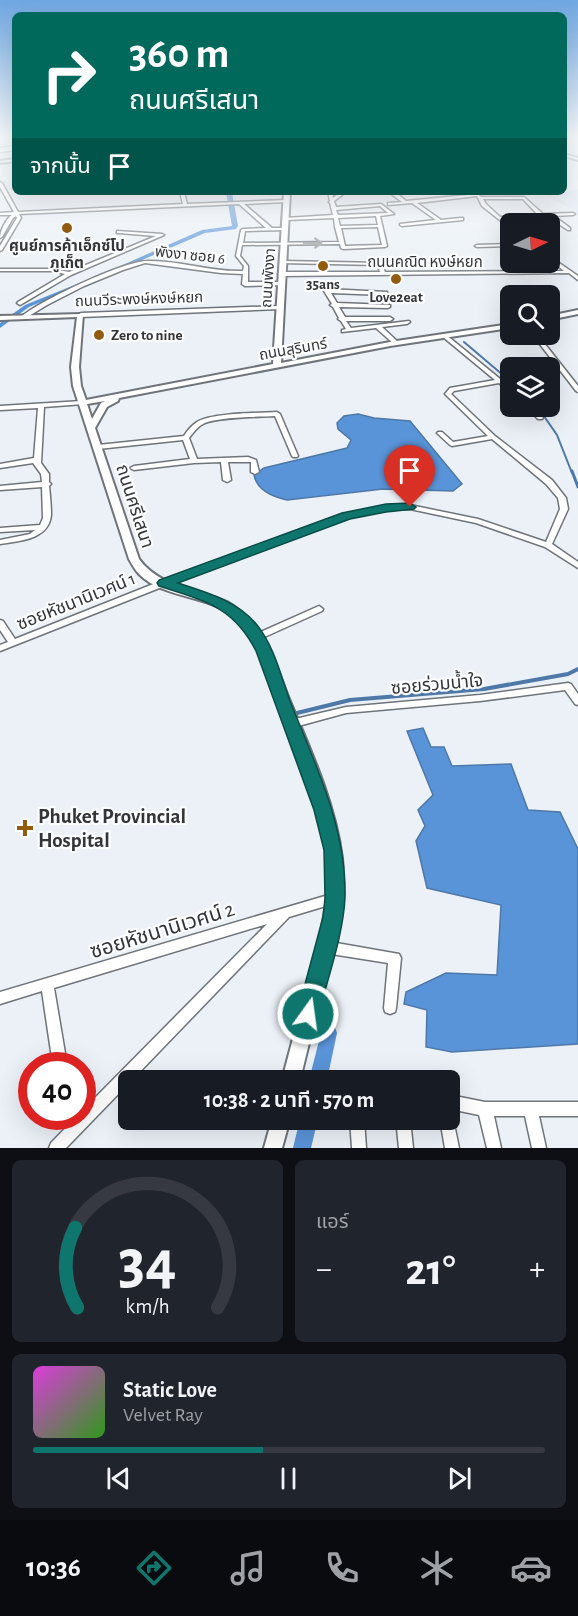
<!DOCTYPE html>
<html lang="th">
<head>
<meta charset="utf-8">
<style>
	:root { --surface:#171b24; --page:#20242c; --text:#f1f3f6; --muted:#9ea1a6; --line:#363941; --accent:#0f766e }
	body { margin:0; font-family:"Alegreya Sans","Noto Sans Thai",sans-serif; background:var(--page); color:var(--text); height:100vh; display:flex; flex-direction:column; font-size:22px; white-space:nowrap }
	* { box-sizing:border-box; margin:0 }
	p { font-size:20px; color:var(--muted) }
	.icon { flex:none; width:33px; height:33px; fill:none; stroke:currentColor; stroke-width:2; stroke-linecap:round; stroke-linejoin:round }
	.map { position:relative; height:1148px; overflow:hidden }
	.sheet { display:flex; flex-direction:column; gap:12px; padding:12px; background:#0d0f14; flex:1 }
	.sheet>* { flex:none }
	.banner { position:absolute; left:12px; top:12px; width:555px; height:183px; border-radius:9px; box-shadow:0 6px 24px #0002; background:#00695c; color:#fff; overflow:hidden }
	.needle { width:39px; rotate:85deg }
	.buttons { position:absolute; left:500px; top:213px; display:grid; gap:12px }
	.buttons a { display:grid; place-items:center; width:60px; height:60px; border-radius:9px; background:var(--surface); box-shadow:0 6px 24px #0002; font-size:30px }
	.speed { position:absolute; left:18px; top:1052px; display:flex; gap:12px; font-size:30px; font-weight:700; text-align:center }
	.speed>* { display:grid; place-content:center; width:78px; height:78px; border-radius:50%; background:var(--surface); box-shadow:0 6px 24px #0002; line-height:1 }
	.speed .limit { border:9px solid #d22; background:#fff; color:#111 }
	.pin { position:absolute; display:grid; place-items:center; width:51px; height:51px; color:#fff; margin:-62px -26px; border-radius:50% 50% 50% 0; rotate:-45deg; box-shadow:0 0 6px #0007 }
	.pin .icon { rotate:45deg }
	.me { position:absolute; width:66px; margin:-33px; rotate:14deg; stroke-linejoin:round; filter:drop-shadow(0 0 4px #0008) }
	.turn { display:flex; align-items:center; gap:21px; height:126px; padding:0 18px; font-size:27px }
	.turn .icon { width:78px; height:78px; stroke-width:2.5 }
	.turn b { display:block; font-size:42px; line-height:51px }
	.then { display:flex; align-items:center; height:57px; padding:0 18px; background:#0003; gap:12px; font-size:22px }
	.big { font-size:45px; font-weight:600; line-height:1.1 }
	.sheet .widget { flex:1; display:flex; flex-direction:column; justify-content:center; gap:9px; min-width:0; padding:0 21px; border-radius:9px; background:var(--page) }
	.sheet .dial { align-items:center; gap:0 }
	.dial svg { height:156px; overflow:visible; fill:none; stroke:var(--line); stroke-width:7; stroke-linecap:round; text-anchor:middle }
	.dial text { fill:var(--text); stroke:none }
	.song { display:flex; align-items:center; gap:18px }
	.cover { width:72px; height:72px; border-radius:9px; background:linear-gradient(135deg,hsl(300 70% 55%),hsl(110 70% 35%)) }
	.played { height:6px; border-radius:3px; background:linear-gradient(90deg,var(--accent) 45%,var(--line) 45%) }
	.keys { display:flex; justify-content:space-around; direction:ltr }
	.heat { display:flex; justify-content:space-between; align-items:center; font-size:33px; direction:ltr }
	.sheet .tiles { flex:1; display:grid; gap:12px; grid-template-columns:1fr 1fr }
	.widget:last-child { grid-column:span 2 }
	.trip { position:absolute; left:118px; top:1070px; width:342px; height:60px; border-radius:9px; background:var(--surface); box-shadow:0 6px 24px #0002; font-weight:600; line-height:60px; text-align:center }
	.dock { display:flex; height:96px; justify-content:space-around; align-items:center; background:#090b0e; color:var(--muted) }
	.dock .icon { width:42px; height:42px }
	.dock .current { color:var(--accent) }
	.dock b { font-size:27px; color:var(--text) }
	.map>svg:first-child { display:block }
	.built { fill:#dce6f2 }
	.water { fill:#5a94d8; stroke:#4e78a8; stroke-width:1.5 }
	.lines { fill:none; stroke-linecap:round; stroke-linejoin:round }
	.stream-far2 { stroke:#4e78a8; stroke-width:2 }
	.stream-far1 { stroke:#4e78a8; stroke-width:3 }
	.stream { stroke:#4e78a8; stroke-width:4 }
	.canal { fill:#5a94d8; fill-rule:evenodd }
	.minor-casing { stroke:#6f747a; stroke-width:3 }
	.tertiary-casing { stroke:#6f747a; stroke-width:4 }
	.secondary-casing { stroke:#6f747a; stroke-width:3 }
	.minor { fill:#fff; fill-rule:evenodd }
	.tertiary { fill:#fff; fill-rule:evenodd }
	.secondary { fill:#fff; fill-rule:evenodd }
	.oneway { stroke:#999a9c }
	.route { fill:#0f766e; stroke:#0a4d48; stroke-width:1.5 }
	.poi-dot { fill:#915c10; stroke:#fcfdff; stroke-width:2 }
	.labels { text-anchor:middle; stroke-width:4.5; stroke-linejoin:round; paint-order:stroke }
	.far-poi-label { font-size:15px; font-weight:bold; fill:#333538; stroke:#fcfdff }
	.far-street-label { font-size:15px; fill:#333538; stroke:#fcfdff }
	.street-label { font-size:18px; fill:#333538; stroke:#fcfdff }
	.near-poi-label { font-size:21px; font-weight:bold; fill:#333538; stroke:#fcfdff; text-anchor:start }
	.near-street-label { font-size:21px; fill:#333538; stroke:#fcfdff }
</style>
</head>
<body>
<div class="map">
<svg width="578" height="1148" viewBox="0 0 578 1148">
	<rect width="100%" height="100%" fill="#ebf1f7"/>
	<path class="built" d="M578,189V213L544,194L564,192Z"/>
	<path class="water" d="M358,414L374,418L410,421L462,484L453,491L383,489L287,500C273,497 257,491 254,475L264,468L347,448L351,440L338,429L337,423L344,416Z
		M423,728L431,747H444L452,766L511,764L528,810L560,812L578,849V1044L452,1052L426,1047L427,1010L404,1004L406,992L446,973L497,975L501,905L427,888L416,841L425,826L418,810L433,795L407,731Z"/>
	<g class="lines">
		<path class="stream-far2" d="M464,342L510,381
			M537,406L557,435L572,473"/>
		<path class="stream-far1" d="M572,471L578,487"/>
		<path class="stream" d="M297,713L350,700L484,689L568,674L578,669"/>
		<path class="canal" d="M226,192H232L238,226L236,229L205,233L114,272L109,271L202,230L232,226Z
			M87,280L92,281L29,307L0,328V323L25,305Z
			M329,1025L335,1027L337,1033L327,1080H309L321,1033L323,1027Z
			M300,1119H318L311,1148H293Z"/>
		<defs>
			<path id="minor" d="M0,182L2,183L18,212L183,204L180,192H184L187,204L287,200L286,202L244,204L272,228H285L287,229L285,230L245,231L243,243L339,242L335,227L334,218L286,220L284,219L286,218L333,215L330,203L329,202L330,201L328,192H332L333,198L341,192H346L334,201L336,207L381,204L394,214L380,216L387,246L385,247L343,249L341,248L340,244L242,245L240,256L248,266V282H281L284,284L283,285L245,286L242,284L243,274L221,273L145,263L123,270L84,286L47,305L24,319L21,317C39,301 124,261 147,261C179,260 210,272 243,271L244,266L236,256L241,230L243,229L266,228L239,204L19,214L21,218L2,250L0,251V246L17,218L16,216L13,218L2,237L0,238C0,231 6,219 12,215H0V213L14,212L0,187ZM380,206L388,213L338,215L336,210ZM376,216L378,225L340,226L338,218ZM378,227L382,245L345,246L341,228Z
				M389,192H395L406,201L478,194L481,197H524L543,214L573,213L575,214L573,215L554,216L570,228V230H568L548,217L503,219L510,225V228L482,206L477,196L417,203L441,220L461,218H463V220L402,226L400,225V224L436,220L412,203L388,205V203L402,202ZM483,199H523L538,215L500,217L486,204Z
				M117,231L162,234L164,235L71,275L20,305L17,303L18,302L65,274L53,271H0V269H53L69,272L156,236L119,233H117Z
				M510,244V246L477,247L475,246L477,245Z
				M549,256L578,276V280L569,273L281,276L278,274L281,272H380L378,265L281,263V261H283L380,263L382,264L385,272L564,271L549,259Z
				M327,289L387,292V294L385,295L331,293L337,303L390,305V307L388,308L339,307L345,317H390L393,319L390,321H346L351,328L409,321L410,322L407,324L382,327L398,342V344H394L376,328L342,332V330L346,329L341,321L338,319L339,318L333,307L330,305L332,304L324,291Z
				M279,306L281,307V309L81,317L78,315L81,313Z
				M445,334L510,387V392L499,383L454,391L451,394L495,436L552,480L566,498L568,509L552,544L578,562V568L545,547L476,523L410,509L386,510L348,518L167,585L0,651V645L8,642L0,630V620L3,621L15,639L161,581L343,514L386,506L410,505L478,519L546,542L560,509L558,498L546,484L492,439L452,446L450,445L437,433L438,432H442L453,442L488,436L445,394L450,388L495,380L443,337V335Z
				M532,334H537L578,386V392L576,391Z
				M82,401L84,402V404L44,407L41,463L49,474V482L51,484L49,486C50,495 51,506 51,515C49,540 18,541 0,544V540L30,534L35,530L0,532V528L40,525L43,518L42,487L0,490V486L42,482L41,474L33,463L0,468V464L34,458L38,408L0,410V406Z
				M525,406H532L543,418L542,419H538Z
				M277,412L280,414L298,456L297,457H293L292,456L275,416C258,417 215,417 203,424C197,427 193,433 189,438L197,459L248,457L256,460L259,472L255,474L251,472V462H228L231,480L227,482L223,480L221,462L194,463L134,470L130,468L134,466L190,459L183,440L98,449L95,447L98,445L184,436C187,431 191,426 197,422C211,413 258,413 277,412Z
				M319,606L323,609L322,611L260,639L257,640L253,637L254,635Z
				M568,683L571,684L578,694V705L575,704L565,690L480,701L346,713L291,728L288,727L286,724L288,721L291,720L346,707L480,695Z
				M335,893L339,894L341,898L339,902L289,917L132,1080H129V1083L66,1148H49L51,1143L77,1116H82V1111L267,924L54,988L67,1065H53L42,991L0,1004V992Z
				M325,941L399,954L401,958L396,1008L395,1012L390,1014L385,1012L384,1008L388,963L325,953L321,951L319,947L321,943Z
				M450,1095L485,1102H578V1116H539L546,1148H532L525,1116H494L501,1148H487L479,1115L450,1109Z
				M450,1113L452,1114L459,1148H445L440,1119H450Z
				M350,1119H364L366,1148H352Z
				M396,1119H410L413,1148H399Z"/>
			<path id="tertiary" d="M564,154L578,158V160L564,156Z
				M15,159V161L0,163V161Z
				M284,192H290L281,363L390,342L510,324V328L390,346L119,398L118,401L107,407L95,428L139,559C159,587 197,589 227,602C263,622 274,662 289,699C310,749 335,803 342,858C346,901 335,938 325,979C317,1012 308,1046 300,1080H282C291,1046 300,1012 309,978C320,938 331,900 327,857C322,810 302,762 284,718C273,688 262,648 241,623C214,593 166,601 139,574C135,570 132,564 129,559L73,386L71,367L77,317L0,320V316L83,314L79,367L81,386L86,400L273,364ZM105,401L101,403L92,419L87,404Z
				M578,310V314L549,320V316Z
				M272,1119H290L282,1148H264Z"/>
			<path id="secondary" d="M15,146V150L0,152V148Z"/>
		</defs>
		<use href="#minor" class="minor-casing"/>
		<use href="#tertiary" class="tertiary-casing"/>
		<use href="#secondary" class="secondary-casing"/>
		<use href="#minor" class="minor"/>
		<use href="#tertiary" class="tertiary"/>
		<use href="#secondary" class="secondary"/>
	</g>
	<defs><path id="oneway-shaft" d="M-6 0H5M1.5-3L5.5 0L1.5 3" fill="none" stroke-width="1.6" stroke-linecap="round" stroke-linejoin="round" transform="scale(1.5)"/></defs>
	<use class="oneway" href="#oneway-shaft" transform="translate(313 243) rotate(-1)"/>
	<linearGradient id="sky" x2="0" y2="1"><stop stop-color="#6fa7e2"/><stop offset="0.46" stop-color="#f6f9fb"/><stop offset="1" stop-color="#f6f9fb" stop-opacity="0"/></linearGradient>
	<rect width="578" height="298" fill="url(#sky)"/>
	<path class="route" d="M410,503L416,507L414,509L386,512L350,519L178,583C206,592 238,601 257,625C274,646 281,676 290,701C315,764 347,828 345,898C343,936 328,976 319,1014L316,1021L308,1024L300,1021L297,1014L323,917L325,898L324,850L314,810L256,651C233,606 205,601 159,586L157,583L159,580L342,513L386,504Z"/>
	<g class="poi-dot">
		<circle cx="67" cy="228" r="6"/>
		<circle cx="323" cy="266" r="6"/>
		<circle cx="396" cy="279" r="6"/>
		<circle cx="99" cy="335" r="6"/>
		<path d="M22 819h6v6h6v6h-6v6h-6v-6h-6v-6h6z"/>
	</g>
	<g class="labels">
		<g class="far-poi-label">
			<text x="67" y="251">ศูนย์การค้าเอ็กซ์โป<tspan x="67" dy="17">ภูเก็ต</tspan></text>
			<text x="323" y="289">35ans</text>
			<text x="396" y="302">Love2eat</text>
			<text x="111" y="340" text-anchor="start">Zero to nine</text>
		</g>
		<g class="far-street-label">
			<text transform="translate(190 255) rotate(6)" y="5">พังงา ซอย 6</text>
			<text x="425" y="267">ถนนคณิต หงษ์หยก</text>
			<text transform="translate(268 278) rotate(-86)" y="5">ถนนพังงา</text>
			<text transform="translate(139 299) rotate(-2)" y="5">ถนนวีระพงษ์หงษ์หยก</text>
			<text transform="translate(293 349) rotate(-10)" y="5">ถนนสุรินทร์</text>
		</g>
		<g class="street-label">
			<text transform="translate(135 506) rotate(72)" y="6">ถนนศรีเสนา</text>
			<text transform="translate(76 601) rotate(-22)" y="6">ซอยหัชนานิเวศน์ 1</text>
			<text transform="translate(437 684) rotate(-5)" y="6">ซอยร่วมน้ำใจ</text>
		</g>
		<g class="near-poi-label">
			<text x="38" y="823">Phuket Provincial<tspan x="38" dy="24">Hospital</tspan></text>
		</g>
		<g class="near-street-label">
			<text transform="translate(162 930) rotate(-17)" y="7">ซอยหัชนานิเวศน์ 2</text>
		</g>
	</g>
</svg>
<div class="buttons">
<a><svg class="needle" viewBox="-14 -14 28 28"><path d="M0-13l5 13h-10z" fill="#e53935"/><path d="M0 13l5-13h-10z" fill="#9ea1a6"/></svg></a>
<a><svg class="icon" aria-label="search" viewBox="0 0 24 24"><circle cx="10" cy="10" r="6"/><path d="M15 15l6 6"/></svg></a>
<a><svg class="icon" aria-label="layers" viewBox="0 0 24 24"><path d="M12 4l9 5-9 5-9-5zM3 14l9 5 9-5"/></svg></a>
</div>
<div class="speed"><div class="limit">40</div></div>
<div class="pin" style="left:410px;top:507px;background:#d93025"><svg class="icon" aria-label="arrive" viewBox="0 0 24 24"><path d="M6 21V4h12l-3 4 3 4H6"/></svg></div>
<svg class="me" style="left:308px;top:1014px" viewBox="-20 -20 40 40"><circle r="17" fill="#0f766e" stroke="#fff" stroke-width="3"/><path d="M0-11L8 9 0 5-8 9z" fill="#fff"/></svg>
<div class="trip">10:38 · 2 นาที · 570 m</div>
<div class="banner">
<div class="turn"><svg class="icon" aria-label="right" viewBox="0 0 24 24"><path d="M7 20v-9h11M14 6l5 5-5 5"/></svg><div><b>360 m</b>ถนนศรีเสนา</div></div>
<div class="then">จากนั้น<svg class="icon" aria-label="arrive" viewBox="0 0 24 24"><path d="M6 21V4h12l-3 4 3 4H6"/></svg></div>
</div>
</div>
<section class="sheet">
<div class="tiles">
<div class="widget dial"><svg viewBox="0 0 100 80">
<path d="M14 69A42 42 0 1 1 86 69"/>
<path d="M14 69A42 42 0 0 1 13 28" stroke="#0f766e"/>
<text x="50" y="56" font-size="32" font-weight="700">34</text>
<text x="50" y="72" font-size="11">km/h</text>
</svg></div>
<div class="widget"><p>แอร์</p>
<div class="heat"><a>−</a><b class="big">21°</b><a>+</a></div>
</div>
<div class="widget">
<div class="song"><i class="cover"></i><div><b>Static Love</b><p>Velvet Ray</p></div></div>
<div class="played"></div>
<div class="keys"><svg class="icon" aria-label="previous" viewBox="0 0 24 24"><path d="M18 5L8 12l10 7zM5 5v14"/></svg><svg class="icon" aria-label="pause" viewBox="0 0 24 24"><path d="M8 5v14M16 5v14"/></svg><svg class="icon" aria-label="next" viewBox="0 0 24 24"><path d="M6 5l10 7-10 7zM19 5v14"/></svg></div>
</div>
</div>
</section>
<nav class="dock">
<b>10:36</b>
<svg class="icon current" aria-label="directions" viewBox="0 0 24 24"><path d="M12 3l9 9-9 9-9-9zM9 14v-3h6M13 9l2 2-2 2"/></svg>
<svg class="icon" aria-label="music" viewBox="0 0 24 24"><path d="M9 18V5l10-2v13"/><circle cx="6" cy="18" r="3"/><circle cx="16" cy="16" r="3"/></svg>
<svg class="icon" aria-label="phone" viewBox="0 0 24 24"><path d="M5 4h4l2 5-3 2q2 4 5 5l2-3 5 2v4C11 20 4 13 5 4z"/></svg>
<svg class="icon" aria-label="climate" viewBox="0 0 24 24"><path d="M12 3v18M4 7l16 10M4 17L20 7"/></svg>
<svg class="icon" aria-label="car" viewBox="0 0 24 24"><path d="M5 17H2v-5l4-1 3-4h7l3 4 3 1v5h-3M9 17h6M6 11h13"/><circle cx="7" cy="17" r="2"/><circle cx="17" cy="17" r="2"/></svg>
</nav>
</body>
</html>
